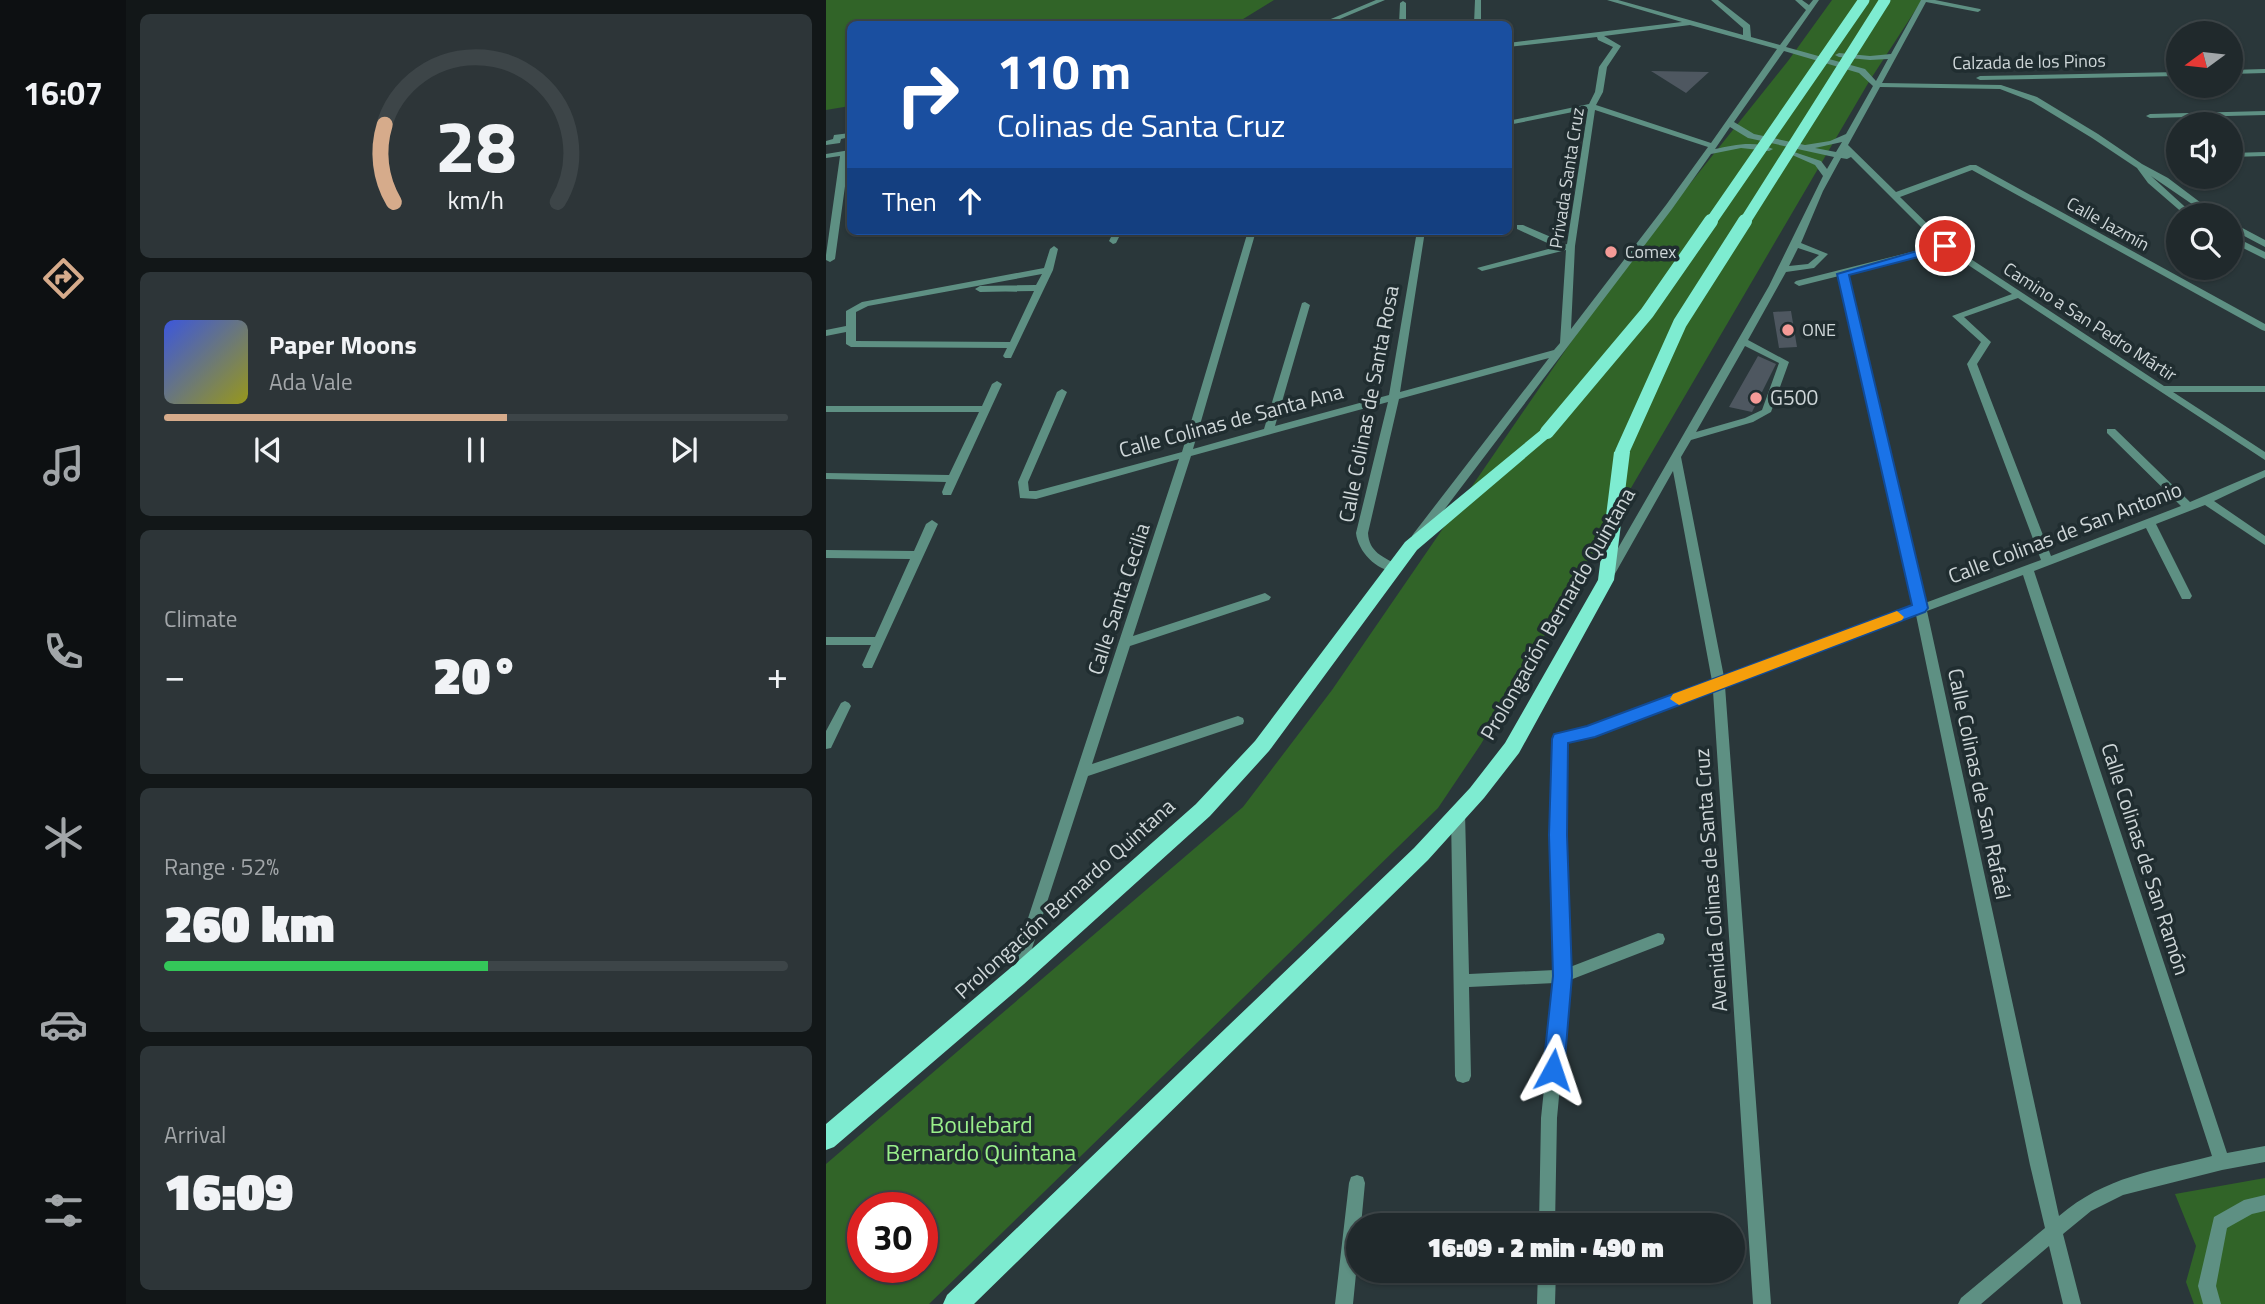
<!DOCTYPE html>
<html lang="en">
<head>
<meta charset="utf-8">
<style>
	:root { --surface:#20292c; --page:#2d3538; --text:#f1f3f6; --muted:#a2a6a9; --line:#3d4548; --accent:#d6ab8b }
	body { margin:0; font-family:"Titillium Web",sans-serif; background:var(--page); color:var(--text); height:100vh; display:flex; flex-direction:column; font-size:26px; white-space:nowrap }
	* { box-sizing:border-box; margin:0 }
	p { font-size:23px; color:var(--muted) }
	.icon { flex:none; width:38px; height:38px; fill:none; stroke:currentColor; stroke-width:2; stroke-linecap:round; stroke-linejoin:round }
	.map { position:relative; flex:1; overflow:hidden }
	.sheet { display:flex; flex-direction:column; gap:14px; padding:14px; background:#121718; width:700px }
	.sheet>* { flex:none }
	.top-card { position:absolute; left:21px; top:21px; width:665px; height:214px; border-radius:10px; box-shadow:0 2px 5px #0004,0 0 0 2px var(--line); background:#1a4fa0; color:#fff; overflow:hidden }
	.needle { width:46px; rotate:255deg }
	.tools { position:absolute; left:1340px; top:21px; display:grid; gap:14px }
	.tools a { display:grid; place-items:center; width:77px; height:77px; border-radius:50%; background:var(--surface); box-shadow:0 2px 5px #0004,0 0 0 2px var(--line); font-size:35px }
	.speed { position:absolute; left:21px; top:1192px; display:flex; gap:14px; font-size:35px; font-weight:700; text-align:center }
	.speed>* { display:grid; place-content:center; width:91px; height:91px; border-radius:50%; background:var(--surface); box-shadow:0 2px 5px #0004,0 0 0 2px var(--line); line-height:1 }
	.speed .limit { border:10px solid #d22; background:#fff; color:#111 }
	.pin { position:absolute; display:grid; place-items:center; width:60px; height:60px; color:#fff; margin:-30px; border:4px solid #fff; border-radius:50%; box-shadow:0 2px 7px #0007 }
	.me { position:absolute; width:77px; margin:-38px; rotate:5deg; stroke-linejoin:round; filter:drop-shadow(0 0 5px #0008) }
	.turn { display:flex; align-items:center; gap:24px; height:147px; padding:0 35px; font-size:32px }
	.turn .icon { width:91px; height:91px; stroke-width:2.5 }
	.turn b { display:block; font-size:49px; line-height:60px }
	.then { display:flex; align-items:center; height:66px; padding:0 35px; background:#0003; gap:14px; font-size:26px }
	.big { font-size:52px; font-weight:800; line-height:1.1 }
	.sheet .tile { flex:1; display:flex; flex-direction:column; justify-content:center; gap:10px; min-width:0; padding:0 24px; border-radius:10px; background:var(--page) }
	.sheet .dial { align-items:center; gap:0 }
	.dial svg { height:182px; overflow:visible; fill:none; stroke:var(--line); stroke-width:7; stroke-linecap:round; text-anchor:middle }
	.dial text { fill:var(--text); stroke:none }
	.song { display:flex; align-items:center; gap:21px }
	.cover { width:84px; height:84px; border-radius:10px; background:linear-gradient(135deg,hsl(230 70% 55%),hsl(60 70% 35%)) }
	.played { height:7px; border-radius:4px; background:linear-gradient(90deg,var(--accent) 55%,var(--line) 55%) }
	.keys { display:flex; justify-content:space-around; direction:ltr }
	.heat { display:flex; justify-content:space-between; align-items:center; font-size:38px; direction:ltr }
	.charge { height:10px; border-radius:5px; background:linear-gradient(90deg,#34c759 52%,var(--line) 0) }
	.trip { position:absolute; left:520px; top:1213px; width:399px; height:70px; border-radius:35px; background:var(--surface); box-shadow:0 2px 5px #0004,0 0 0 2px var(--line); font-weight:800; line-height:70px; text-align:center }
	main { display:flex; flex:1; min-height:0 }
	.tab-bar { display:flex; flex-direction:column; width:126px; justify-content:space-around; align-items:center; background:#0d1012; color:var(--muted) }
	.tab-bar .icon { width:49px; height:49px }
	.tab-bar .selected { color:var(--accent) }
	.tab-bar b { font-size:32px; color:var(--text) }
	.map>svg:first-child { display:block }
	.green { fill:#316428; fill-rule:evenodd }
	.building { fill:#4e5760 }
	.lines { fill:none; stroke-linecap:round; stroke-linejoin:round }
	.minor { fill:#5e9083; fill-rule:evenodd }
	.major { fill:#7eecd1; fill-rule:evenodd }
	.major-bridge-far1 { stroke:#7eecd1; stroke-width:11 }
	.major-bridge { stroke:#7eecd1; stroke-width:14 }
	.route { fill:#1a73e8; stroke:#114b97; stroke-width:2 }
	.slow { fill:#f59e0b }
	.poi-dot { fill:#f59b97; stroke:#202d30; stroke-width:2.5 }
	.labels { text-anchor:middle; stroke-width:7; stroke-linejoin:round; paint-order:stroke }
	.far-street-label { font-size:18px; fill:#ced6d8; stroke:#202d30 }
	.far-poi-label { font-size:18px; fill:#ced6d8; stroke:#202d30; text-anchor:start }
	.poi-label { font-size:21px; fill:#ced6d8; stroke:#202d30; text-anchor:start }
	.street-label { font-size:21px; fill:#ced6d8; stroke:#202d30 }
	.near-park-label { font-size:24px; fill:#9af08a; stroke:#202d30 }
</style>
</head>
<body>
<main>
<nav class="tab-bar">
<b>16:07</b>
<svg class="icon selected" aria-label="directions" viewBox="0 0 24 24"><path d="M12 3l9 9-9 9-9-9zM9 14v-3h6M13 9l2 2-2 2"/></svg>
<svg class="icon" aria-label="music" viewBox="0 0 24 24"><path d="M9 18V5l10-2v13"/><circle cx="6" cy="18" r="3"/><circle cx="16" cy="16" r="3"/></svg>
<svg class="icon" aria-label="phone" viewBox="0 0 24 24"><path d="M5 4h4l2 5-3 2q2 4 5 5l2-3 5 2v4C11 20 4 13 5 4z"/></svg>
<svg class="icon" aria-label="climate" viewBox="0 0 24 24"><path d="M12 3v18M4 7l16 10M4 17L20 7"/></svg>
<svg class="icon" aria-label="car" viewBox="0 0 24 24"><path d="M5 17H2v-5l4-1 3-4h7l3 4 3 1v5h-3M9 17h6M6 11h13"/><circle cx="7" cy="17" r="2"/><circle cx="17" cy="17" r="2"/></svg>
<svg class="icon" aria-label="filters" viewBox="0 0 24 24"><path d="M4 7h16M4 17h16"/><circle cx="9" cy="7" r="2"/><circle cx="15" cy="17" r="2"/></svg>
</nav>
<section class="sheet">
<div class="tile dial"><svg viewBox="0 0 100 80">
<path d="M14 69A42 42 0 1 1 86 69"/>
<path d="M14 69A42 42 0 0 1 10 35" stroke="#d6ab8b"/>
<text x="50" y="56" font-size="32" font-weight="700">28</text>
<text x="50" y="72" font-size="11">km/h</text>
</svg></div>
<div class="tile">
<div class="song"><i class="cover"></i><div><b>Paper Moons</b><p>Ada Vale</p></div></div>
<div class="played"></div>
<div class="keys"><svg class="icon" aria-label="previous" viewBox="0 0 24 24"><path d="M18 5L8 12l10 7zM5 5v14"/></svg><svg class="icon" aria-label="pause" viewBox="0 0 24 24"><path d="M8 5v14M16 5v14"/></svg><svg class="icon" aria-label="next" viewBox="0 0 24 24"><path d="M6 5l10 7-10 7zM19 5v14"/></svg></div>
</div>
<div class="tile"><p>Climate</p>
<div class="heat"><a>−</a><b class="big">20°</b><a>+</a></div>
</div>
<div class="tile"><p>Range · 52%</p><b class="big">260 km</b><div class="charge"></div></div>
<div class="tile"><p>Arrival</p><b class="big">16:09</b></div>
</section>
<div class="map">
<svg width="1439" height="1304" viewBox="0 0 1439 1304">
	<rect width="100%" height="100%" fill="#2a373a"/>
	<path class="green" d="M0,0H448L409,24H24V106L0,110Z
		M1006,0H1096L1044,80L655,744L612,808L103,1304H0V1164L417,807L506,690L791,275L962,61ZM37,1208H96V1267H37Z
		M1439,1178V1304H1368L1360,1282L1370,1246L1349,1194Z"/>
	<path class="building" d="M825,71L883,72L860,93Z
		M965,311L971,347L953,348L947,312Z
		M932,356L950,364L926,412L903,407Z"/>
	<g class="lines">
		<path class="minor" d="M550,0H559L502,24H493Z
			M649,0H655V24H648Z
			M781,0H792L917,35V28L885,0H892L924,25L925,37L954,45L980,10L969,0H976L983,5L987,0H993L960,47L1039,69L1050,81L1062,59L1044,60L1013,57L1009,55L1013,53L1044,56L1065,54L1095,0H1109L1154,9L1155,10L1152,12L1100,2L1056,83L1175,85L1211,97L1272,134L1316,164L1342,178L1391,215H1382L1325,176L1368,215H1359L1322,183L1311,168L1266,138L1205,101L1174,89L1054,87L1022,145L1070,192L1144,165H1150L1439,324V331L1436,330L1146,170L1074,197L1122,244L1338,386H1439V392H1347L1439,452V460L1192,298L1138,317L1165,342L1151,364L1225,556L1355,506L1281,433V429H1289L1364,502L1439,470V477L1388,501L1439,536V545L1379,505L1330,524L1366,596L1364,599H1356L1320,528L1208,571L1401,1153L1439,1146V1162L1396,1170L1297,1195L1265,1211L1237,1234L1255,1304H1237L1223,1246L1155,1304H1132L1135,1298L1219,1228L1204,1165L1090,615L899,686L945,1304H927L887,691L768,736L740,742L739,835L744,967L832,933L837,934L839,939L837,944L744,980L731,1118L729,1225H713L715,1118L729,983L643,987L645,1076L643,1081L637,1083L631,1081L629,1076L625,813L627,809L632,808L637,809L639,813L643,974L729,970L725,835L728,739L729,735L761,727L886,681L847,471L786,579L782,580L776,576L943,286L997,176L989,165L964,154L968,152L995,161L1001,169L1008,157L922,138L904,127L889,149C907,145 930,140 947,149L943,151L915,148L885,154L846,209L596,539L592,540L586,536L588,533L723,358L573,399L542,533C543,552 557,557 572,565L574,568L572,571C552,573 532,552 530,533L562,402L365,456L307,636L439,593L445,597L443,600L304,646L266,764L412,716L417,718L418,721L417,724L262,776L199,970L197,975L192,977L187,975L185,970L353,459L210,499L194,498L192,482L231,392L236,389L241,392L202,482L203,491H210L356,452L422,231H430L367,449L438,429L476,303L479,302L484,305L449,426L563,395L591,231H599L574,392L728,350L734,343L740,250L656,271L651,268L730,247L691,229V225H697L732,240L738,245L741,244L762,109L682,125V121L763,104L769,92L773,67L787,47L772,40L771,37L682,47V43L856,22ZM864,25L951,49L885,143L770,105L777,92L781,67L795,46L778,36ZM958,51L1033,73L1047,86L1020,134L1004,141L979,145L928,134L908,122ZM769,110L882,147L840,205L745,329L749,246ZM1016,142L1010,152L989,148ZM1025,157L1113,245L970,281L968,283L973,286L1013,276L1088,607L898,677L855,457L865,440L927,422L945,412L963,362L922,340L960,272L988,268L1002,254L975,243L997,191L1015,158L1021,159ZM972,248L993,255L982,264L963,266ZM1118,249L1186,294L1126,316L1155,342L1141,364L1215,560L1099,603L1021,274ZM919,346L953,363L936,410L919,418L870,432ZM1197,575L1386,1156C1328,1171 1280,1176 1233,1216L1101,611Z
			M577,1L580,3V24H573L574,3Z
			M1439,69V73L1405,74V70Z
			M1353,72V76L1154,80L1150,78L1154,76Z
			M1439,111V115L1324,118L1320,116L1324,114Z
			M24,133V137L15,139L14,143L0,145V141L7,139L8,135Z
			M24,150L9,259L4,262L0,260V255L14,156L0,158V154Z
			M1439,152V156L1405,157V153Z
			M1405,222L1439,240V247L1405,229Z
			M288,231H296L290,243L287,244L283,241Z
			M1405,235L1439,252V259L1405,242Z
			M228,246L232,249L227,270L185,358H179L177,356L181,348L25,347L20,344V332L0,336V330L20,326V311L36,302L218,268L224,249ZM216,274L210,285L154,286L149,289L154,292L208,291L184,342L30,341V312L42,306Z
			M171,381L176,384L125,495H117L116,492L120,482L0,479V473L123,475L153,412H0V406H156L166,384Z
			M106,520L112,524L46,668H38L36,665L45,645H0V637H49L84,559L0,558V550L88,551L100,524Z
			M19,701L23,703L25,706L5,748L0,749V731L15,703Z
			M531,1175L537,1177L539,1183L535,1225H532V1254L527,1304H509L523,1183L525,1177Z
			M1439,1195V1211L1426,1214L1401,1228L1390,1286L1395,1304H1377L1372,1286L1388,1217L1418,1200Z
			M712,1270H730L729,1304H711Z"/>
		<path class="major" d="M721,427L728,432L726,435L591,550L443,751L384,816L198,984L8,1147L0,1150V1124L182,970L370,804L429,741L579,542L716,429Z
			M796,447L804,452L788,580L693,753L658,798L602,860L148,1304H117L121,1295L588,848L644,788L679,743L772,580L788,452Z"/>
		<path class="major-bridge-far1" d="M884,223L1038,0
			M918,223L1059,0"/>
		<path class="major-bridge" d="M721,432L821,313L885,221
			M796,452L854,323L919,221"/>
	</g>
	<path class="route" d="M1119,243L1125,246L1123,249L1023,275L1102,608L1099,612L769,737L742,743L741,835L746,976L738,1070L735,1077L727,1080L720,1077L717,1070L727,976L723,835L726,739L728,734L761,726L1086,605L1011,274Z"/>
	<path class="slow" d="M1071,611L1078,617L1076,620L858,703L853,705L844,699L847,694Z"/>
	<g class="poi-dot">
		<circle cx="785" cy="252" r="7"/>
		<circle cx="962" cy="330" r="7"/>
		<circle cx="930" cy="398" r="7"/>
	</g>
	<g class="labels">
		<g class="far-street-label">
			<text transform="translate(1203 62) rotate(-1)" y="6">Calzada de los Pinos</text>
			<text transform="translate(741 178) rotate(-81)" y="6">Privada Santa Cruz</text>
			<text transform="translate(1282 224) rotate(29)" y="6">Calle Jazmín</text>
			<text transform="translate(1264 322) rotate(33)" y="6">Camino a San Pedro Mártir</text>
		</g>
		<g class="far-poi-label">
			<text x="799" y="258">Comex</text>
			<text x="976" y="336">ONE</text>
		</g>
		<g class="poi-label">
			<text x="944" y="405">G500</text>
		</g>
		<g class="street-label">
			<text transform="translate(543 404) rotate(-79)" y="7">Calle Colinas de Santa Rosa</text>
			<text transform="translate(405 421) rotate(-15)" y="7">Calle Colinas de Santa Ana</text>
			<text transform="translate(1239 533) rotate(-21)" y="7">Calle Colinas de San Antonio</text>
			<text transform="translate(293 599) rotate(-72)" y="7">Calle Santa Cecilia</text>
			<text transform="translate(732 614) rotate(-60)" y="7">Prolongación Bernardo Quintana</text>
			<text transform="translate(1153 784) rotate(78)" y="7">Calle Colinas de San Rafaél</text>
			<text transform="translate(1319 859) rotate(72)" y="7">Calle Colinas de San Ramón</text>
			<text transform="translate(885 880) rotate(-94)" y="7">Avenida Colinas de Santa Cruz</text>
			<text transform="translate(239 899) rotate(-42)" y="7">Prolongación Bernardo Quintana</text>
		</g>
		<g class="near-park-label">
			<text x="155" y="1133">Boulebard<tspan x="155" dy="28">Bernardo Quintana</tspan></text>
		</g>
	</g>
</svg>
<div class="tools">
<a><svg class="needle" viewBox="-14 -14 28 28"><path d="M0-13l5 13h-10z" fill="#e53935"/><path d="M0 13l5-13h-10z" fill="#a2a6a9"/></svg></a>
<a><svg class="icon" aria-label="sound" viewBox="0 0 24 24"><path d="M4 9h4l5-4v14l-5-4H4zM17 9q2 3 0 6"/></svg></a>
<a><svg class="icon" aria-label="search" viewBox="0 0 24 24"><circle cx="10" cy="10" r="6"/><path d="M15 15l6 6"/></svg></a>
</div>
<div class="speed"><div class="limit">30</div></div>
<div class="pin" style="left:1119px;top:246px;background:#d93025"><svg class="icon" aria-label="arrive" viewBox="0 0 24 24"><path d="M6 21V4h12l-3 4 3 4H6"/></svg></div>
<svg class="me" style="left:727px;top:1070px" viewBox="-20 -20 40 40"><path d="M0-17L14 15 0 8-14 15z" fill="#1a73e8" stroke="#fff" stroke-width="4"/></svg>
<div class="trip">16:09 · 2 min · 490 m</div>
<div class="top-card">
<div class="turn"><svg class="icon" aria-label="right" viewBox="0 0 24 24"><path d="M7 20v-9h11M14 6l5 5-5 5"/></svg><div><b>110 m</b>Colinas de Santa Cruz</div></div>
<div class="then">Then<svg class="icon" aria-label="ahead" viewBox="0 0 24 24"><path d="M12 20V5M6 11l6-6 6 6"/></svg></div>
</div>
</div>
</main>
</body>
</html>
